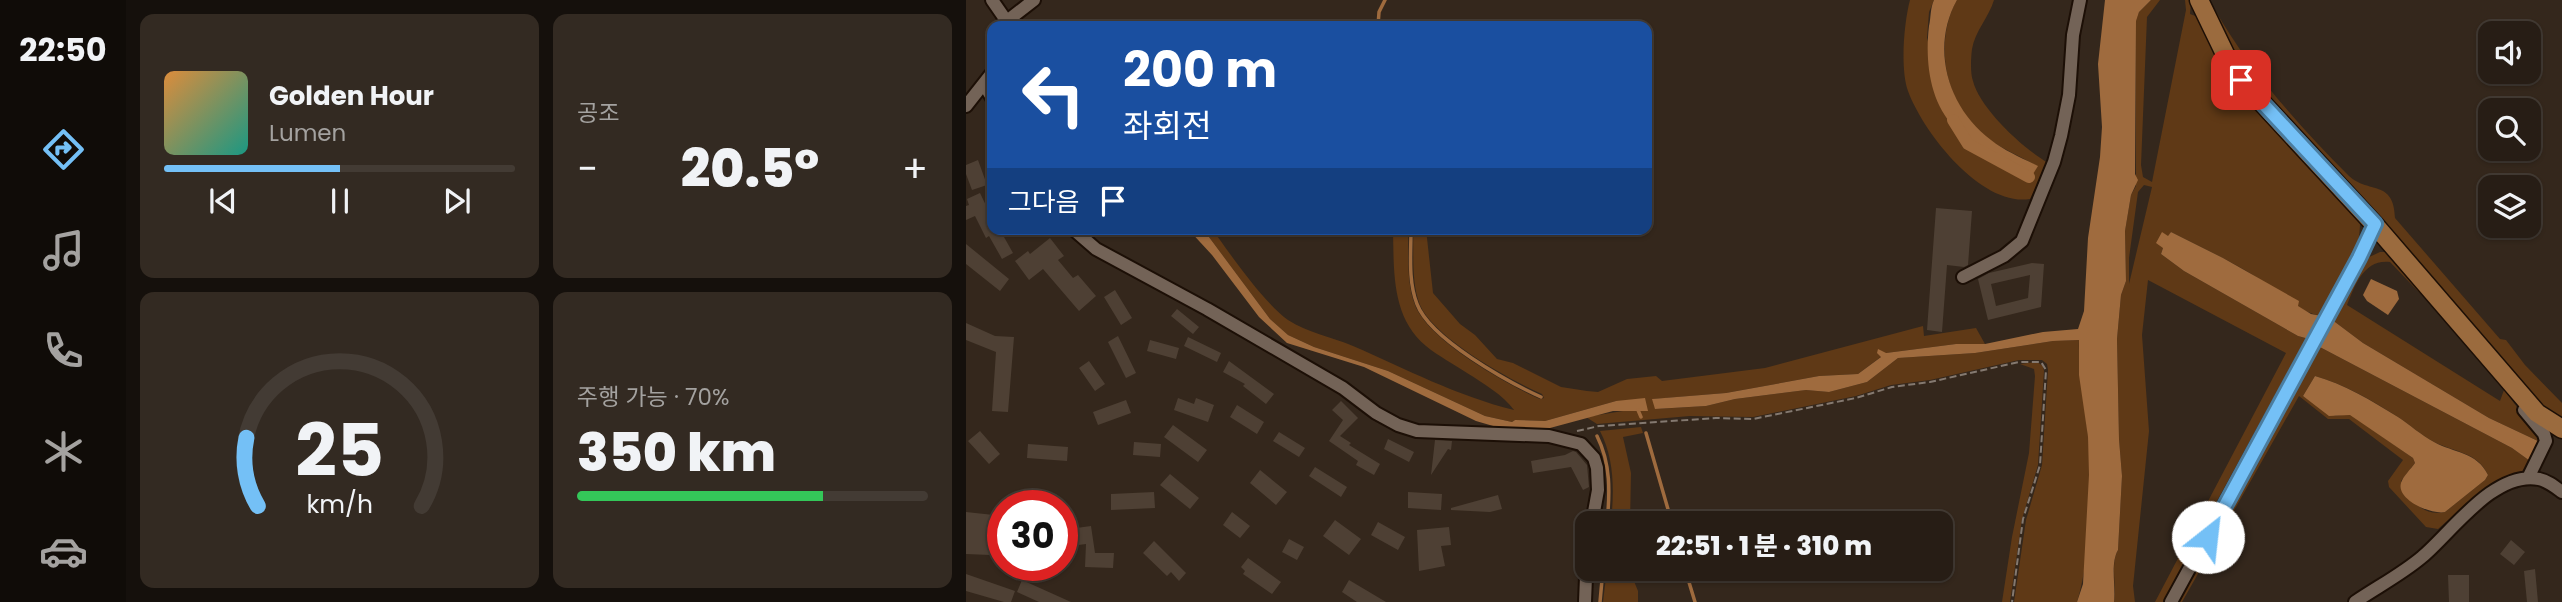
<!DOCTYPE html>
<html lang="ko">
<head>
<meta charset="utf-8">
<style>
	:root { --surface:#271d15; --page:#332a22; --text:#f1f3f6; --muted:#a4a2a0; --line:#433b34; --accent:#74c0f6 }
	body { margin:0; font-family:Poppins,"Noto Sans KR",sans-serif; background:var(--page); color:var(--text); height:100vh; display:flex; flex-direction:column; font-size:26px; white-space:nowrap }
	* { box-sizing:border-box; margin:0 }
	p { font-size:23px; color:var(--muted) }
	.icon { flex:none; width:38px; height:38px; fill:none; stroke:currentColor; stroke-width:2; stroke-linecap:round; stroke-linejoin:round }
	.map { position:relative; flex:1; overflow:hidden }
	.drawer { display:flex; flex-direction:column; gap:14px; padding:14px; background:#15100c; width:840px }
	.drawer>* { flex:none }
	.banner { position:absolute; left:21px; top:21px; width:665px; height:214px; border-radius:14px; box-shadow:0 2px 5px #0004,0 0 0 2px var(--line); background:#1a4fa0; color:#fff; overflow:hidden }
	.buttons { position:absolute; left:1512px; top:21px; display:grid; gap:14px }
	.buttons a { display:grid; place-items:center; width:63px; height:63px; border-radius:14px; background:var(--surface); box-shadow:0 2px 5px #0004,0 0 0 2px var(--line); font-size:35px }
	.speed { position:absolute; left:21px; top:490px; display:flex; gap:14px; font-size:35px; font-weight:700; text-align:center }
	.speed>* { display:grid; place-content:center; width:91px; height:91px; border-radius:50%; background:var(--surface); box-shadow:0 2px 5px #0004,0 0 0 2px var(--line); line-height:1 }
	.speed .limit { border:10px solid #d22; background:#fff; color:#111 }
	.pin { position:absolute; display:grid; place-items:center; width:60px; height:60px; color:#fff; margin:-30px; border-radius:14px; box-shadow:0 4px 10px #0006 }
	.me { position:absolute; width:77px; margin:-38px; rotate:29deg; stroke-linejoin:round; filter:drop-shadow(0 0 5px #0008) }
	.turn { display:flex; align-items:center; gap:24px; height:147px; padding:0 21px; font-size:32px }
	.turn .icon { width:91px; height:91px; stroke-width:2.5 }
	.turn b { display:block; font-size:49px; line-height:60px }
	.then { display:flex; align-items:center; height:66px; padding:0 21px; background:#0003; gap:14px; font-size:26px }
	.big { font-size:52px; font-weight:800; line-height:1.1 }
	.drawer .widget { flex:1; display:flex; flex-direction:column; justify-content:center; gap:10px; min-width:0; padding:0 24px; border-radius:14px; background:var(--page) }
	.drawer .dial { align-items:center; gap:0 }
	.dial svg { height:182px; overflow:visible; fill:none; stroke:var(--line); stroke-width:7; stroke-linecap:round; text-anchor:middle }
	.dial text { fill:var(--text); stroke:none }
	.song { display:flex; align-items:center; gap:21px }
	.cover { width:84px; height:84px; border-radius:10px; background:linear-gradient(135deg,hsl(30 70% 55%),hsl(170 70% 35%)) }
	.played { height:7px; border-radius:4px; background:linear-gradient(90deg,var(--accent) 50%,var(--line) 50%) }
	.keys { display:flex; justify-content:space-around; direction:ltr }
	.heat { display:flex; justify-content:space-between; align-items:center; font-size:38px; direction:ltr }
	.charge { height:10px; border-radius:5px; background:linear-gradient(90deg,#34c759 70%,var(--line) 0) }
	.drawer .tiles { flex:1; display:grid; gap:14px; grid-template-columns:repeat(2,1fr) }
	.trip { position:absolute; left:609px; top:511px; width:378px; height:70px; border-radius:14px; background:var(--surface); box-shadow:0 2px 5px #0004,0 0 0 2px var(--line); font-weight:800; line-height:70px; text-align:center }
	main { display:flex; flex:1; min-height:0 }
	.tabs { display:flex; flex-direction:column; width:126px; justify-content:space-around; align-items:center; background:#100c08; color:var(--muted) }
	.tabs .icon { width:49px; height:49px }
	.tabs .active { color:var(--accent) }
	.tabs b { font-size:32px; color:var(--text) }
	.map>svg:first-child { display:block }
	.green { fill:#5f3916; fill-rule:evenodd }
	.water { fill:#9f6b3e }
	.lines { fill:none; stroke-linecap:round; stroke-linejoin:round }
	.stream { stroke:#9f6b3e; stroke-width:3.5 }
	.canal { stroke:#9f6b3e; stroke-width:12 }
	.building { fill:#4e4034; fill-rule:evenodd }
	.minor-casing { stroke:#1c0f06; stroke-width:16 }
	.primary-casing { stroke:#1c0f06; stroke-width:21 }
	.path { stroke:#847970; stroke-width:2; stroke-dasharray:7 3.5; stroke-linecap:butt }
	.minor { stroke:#736357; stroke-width:12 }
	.primary { stroke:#9b6b3e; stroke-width:18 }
	.route-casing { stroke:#4b7da0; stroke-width:18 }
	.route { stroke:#74c0f6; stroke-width:12 }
</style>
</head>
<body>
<main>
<nav class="tabs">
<b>22:50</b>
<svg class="icon active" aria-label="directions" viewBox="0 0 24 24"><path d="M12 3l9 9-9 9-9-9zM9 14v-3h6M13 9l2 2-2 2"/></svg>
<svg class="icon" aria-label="music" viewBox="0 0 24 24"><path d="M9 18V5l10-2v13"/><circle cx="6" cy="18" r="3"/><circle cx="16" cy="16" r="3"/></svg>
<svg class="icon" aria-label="phone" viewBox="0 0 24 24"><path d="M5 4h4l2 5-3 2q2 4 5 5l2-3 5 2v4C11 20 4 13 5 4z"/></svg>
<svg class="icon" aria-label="climate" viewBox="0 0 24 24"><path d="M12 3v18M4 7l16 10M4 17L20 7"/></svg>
<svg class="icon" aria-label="car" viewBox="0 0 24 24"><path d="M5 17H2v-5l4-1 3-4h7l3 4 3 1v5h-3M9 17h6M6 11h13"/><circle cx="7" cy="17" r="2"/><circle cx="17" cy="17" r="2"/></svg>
</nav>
<section class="drawer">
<div class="tiles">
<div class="widget">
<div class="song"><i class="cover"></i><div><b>Golden Hour</b><p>Lumen</p></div></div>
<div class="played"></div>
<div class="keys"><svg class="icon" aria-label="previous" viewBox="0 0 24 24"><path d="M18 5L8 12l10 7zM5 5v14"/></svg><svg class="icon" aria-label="pause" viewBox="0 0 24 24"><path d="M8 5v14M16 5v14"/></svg><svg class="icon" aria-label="next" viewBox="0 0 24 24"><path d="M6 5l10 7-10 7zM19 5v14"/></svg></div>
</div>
<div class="widget"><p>공조</p>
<div class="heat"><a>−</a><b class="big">20.5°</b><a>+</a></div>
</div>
<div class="widget dial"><svg viewBox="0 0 100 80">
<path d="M14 69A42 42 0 1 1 86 69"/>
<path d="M14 69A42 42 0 0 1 9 39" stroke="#74c0f6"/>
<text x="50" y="56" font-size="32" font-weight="700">25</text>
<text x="50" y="72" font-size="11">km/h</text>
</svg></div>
<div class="widget"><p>주행 가능 · 70%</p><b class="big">350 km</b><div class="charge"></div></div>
</div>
</section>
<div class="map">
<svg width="1596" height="602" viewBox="0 0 1596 602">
	<rect width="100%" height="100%" fill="#34271c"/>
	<path class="green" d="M944,0H968L963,12L961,38L988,127L1027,160L1066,174L1071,166C1057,158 1042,151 1028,143C982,113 966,51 989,3L991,0H1028C1023,17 1009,31 1006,49C1005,57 1004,73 1007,81C1014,109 1058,149 1082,163L1064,199C1015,207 957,132 942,91C934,69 938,22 944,0Z
		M1185,0H1194L1181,17L1175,165L1177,177L1186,182L1220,10L1219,0H1225L1224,14L1232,17L1241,28L1394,219C1395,258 1375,283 1356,316C1330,312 1309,289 1287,275C1261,259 1233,246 1205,232L1202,237L1196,233L1197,248L1195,254L1218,271L1332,336L1343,339L1200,602H1189L1320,353L1182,280L1176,335L1183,431L1167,586L1169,602H1148C1151,586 1144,564 1152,550L1156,476L1153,439L1151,339L1155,295L1160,281L1159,231L1165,195L1170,186V20L1173,12ZM1178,185L1186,187L1163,284V258L1172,192Z
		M1249,10C1284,71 1333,126 1383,176C1402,194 1428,179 1429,218L1534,339L1540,340L1559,365L1596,403V423L1583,413L1287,79L1252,25Z
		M237,229H246C265,255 297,302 322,320C342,333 366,337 387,346C440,369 491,396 548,410C537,395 517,383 501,373C488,364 472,356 460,346C425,317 428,270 427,229H442C443,254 440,282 449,305C462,340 540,384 574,399L578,398L576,394C544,380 468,338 454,305C445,282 448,254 447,229H460L467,293L494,324L509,335L531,359L547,363L595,387L621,391L632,392L661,379L690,376L696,381L799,368L957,326L958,336L1010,328L1019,344H990L920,353L892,374L853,376L760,393L687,399L690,409L740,406L769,399L840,390L863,392L901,382L932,358L1009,353L1087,341L1113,340C1112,374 1119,403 1122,436C1126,483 1125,558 1111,602H1048L1060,520L1076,465L1082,370L1081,364L1076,360H1053L964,380L925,385L890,396L787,417L724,416L631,424L620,417L663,410L650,401L579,421L549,420L546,422L519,416L422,371L348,347L322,335L304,319Z
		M1414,252H1423L1492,333L1424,262C1398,259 1389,285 1381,305L1534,401L1538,390L1573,436L1574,442L1523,418L1397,343L1365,319L1399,259Z
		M1350,345L1546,448L1564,461L1554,474L1506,499L1472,529L1460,527L1423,487L1422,481L1437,460L1383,419H1362L1333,396L1216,602H1210ZM1349,376C1378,384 1407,401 1432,417C1444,425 1455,435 1468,442C1488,452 1512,452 1522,475L1519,480L1479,512C1455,517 1445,499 1435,481L1449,463L1447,458L1384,414L1369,416L1337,396Z
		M1071,362L1077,366L1078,371L1072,465L1056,519L1044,602H1036L1046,537L1063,453L1069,376L1068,369L1054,364Z
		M675,427L677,433L657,437L665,473L664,523H645C648,492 649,460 634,431Z
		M641,569H663L672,591V602H637Z"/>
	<path class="water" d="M968,0H991C964,48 982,108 1025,140C1039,151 1056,158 1072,166L1067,174L1058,169L1055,173C1035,168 1016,153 1001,138C997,134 993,132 989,128C963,102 959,60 963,26C965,17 964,9 968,0Z
		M1139,0H1185L1173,12L1170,21L1169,174L1172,180L1165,195L1159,231L1160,281L1155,295L1151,339L1153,439L1156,476L1152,550C1144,564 1150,586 1148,602H1111L1117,584L1123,475L1122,437L1113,375V340L1087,341L1009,353L932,358L901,382L863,392L840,390L769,399L740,406L689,409L686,399L760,393L853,376L892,374L915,357L911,353L912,349L920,353L990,344H1019L1077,332L1112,329L1118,311L1122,238L1134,157L1136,127L1132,64Z
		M222,229H237L304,319L322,335L348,347L422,371L519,416L546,422L549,420L579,421L650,401L679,398L682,411H647L584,428L565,429L534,428L510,421L398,367L321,343L293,317L246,255Z
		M1196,232L1202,236L1205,232L1257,258L1333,301L1332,306L1345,314L1356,316L1343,339L1332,336L1218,271L1195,254L1197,248L1190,243Z
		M1405,279L1431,291L1433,299L1422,315L1401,301L1397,295Z
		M1365,319L1397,343L1523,418L1574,442L1564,461L1546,448L1350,345Z
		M1349,376C1378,384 1406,401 1432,417C1444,425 1455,435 1468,442C1488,453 1511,452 1522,475L1519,480L1479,512C1466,515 1430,500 1435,483C1437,476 1445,469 1449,463L1447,458L1384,415L1363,416L1337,396Z"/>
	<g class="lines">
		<path class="stream" d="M412,26L413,12L419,0
			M445,229C445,254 442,281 451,304C464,339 542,382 575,397
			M672,410L675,417
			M680,433L706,523
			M631,436C645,464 644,493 641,523
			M719,569L729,602
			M634,602L637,569"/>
		<path class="canal" d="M987,120L1002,144L1063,177"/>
	</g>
	<path class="building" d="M12,160L21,185L6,190L0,174V165Z
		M14,193L26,218V229H52L38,237L47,253L36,259L23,236L20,238L9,216L0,220V206L3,205L1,199Z
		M970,208L1006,211L1002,265L998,267L981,265L976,332L961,330Z
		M84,238L98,256L92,260L107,278L112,275L130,296L113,311L77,269L63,280L49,261L62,251L64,254Z
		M0,244L43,279L34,291L0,264Z
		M1066,263L1078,264L1075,307L1022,320L1012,279L1023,273ZM1064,275L1062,298L1030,306L1025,284Z
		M149,290L166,318L155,325L138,297Z
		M211,309L233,327L227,334L205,316Z
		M0,323L29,336L48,337L42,412L26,411L30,352L0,340Z
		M152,336L170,373L160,378L142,342Z
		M222,337L255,353L251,362L218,346Z
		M184,340L213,348L210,359L181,351Z
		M123,361L139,384L129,391L113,368Z
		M263,361L308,394L300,404L277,386L279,384L257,372Z
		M212,398L228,404L230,398L248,405L242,422L208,410Z
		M160,400L165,413L132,425L127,412Z
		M375,401L392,418L374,436L385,443L383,445L414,464L408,475L390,465L392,461L363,441L377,420L366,410Z
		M271,405L298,422L291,434L264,417Z
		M207,425L241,450L232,462L198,437Z
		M14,431L34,454L23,464L2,441Z
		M313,432L339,448L333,457L307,441Z
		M422,439L448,452L443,462L418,449Z
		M469,440L486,441L485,450L482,449L465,475Z
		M168,442L195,444L194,457L167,455Z
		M62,444L102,447L101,461L61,458Z
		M607,451L610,452L621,465L623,487L617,490L605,467L567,473L565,461L599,455Z
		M349,467L381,487L375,497L343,476Z
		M294,470L321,492L310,505L284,483Z
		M204,474L233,498L224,509L194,485Z
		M188,492L189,508L145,510V494Z
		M442,492L476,494L475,510L442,508Z
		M532,495L536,509L524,512L485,510V508Z
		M0,512L37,516V530L26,529L24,555L0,554Z
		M266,512L284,526L274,538L257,525Z
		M369,520L395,539L383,555L357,536Z
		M412,522L439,537L432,550L405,535Z
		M125,526L129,553H148L147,568L119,567L120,544L97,547L96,530Z
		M483,527L485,545L475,546L479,566L453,571L451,530Z
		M323,539L338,547L331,560L316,552Z
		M1545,540L1559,552L1548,565L1534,554Z
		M188,541L220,573L213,581L205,572L201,576L177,553Z
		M282,558L315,582L306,594L277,574L279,571L275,567Z
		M1569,569L1572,602H1561L1558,571Z
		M0,574L49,591L45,602H38L0,591Z
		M1482,575H1503V602H1483Z
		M56,580L105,602H73L51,592Z
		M383,580L420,602H391L376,592Z"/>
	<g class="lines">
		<defs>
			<path id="minor" d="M26,0L44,26
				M41,21L68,0
				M18,84L26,98
				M0,106L26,73
				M107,229L130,249L241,309L377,388L410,413L432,425L451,431L583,436L615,444L628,458L631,468L632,490L626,523
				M997,277L1038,256L1056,241L1088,162L1095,136L1103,95L1107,35L1114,0
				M1558,410L1578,434L1580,441L1562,478
				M619,602L621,552
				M1205,602L1393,258L1408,224
				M1389,602C1411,587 1436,574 1456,557C1485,533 1528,470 1573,479C1582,481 1588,486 1596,492"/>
			<path id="primary" d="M1233,0L1260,56L1275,80L1408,224L1571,413L1596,429"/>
		</defs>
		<use href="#minor" class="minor-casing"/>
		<use href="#primary" class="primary-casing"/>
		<path class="path" d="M611,431L633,426L750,418L787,419L890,398L926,387L964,382L1053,362H1075L1080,370L1074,465L1057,519L1046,602"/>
		<use href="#minor" class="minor"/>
		<use href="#primary" class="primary"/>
	</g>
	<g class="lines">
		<defs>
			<path id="route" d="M1242,537L1393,258L1409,224L1275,80"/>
		</defs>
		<use href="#route" class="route-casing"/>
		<use href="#route" class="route"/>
	</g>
</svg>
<div class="buttons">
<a><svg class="icon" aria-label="sound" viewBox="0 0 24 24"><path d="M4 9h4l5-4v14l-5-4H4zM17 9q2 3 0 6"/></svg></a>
<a><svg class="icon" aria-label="search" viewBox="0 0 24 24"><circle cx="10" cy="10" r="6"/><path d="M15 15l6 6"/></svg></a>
<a><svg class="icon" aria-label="layers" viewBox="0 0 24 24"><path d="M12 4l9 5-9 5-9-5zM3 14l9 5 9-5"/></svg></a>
</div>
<div class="speed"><div class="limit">30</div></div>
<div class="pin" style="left:1275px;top:80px;background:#d93025"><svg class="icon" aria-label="arrive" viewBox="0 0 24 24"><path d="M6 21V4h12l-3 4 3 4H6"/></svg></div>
<svg class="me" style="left:1242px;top:537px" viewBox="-20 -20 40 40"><circle r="19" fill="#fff"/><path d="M0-13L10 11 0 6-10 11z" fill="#74c0f6"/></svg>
<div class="trip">22:51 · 1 분 · 310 m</div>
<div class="banner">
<div class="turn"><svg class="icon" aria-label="left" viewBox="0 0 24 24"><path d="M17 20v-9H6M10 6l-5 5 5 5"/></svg><div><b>200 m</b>좌회전</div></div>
<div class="then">그다음<svg class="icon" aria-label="arrive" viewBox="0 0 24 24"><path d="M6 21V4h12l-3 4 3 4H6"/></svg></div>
</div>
</div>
</main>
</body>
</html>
